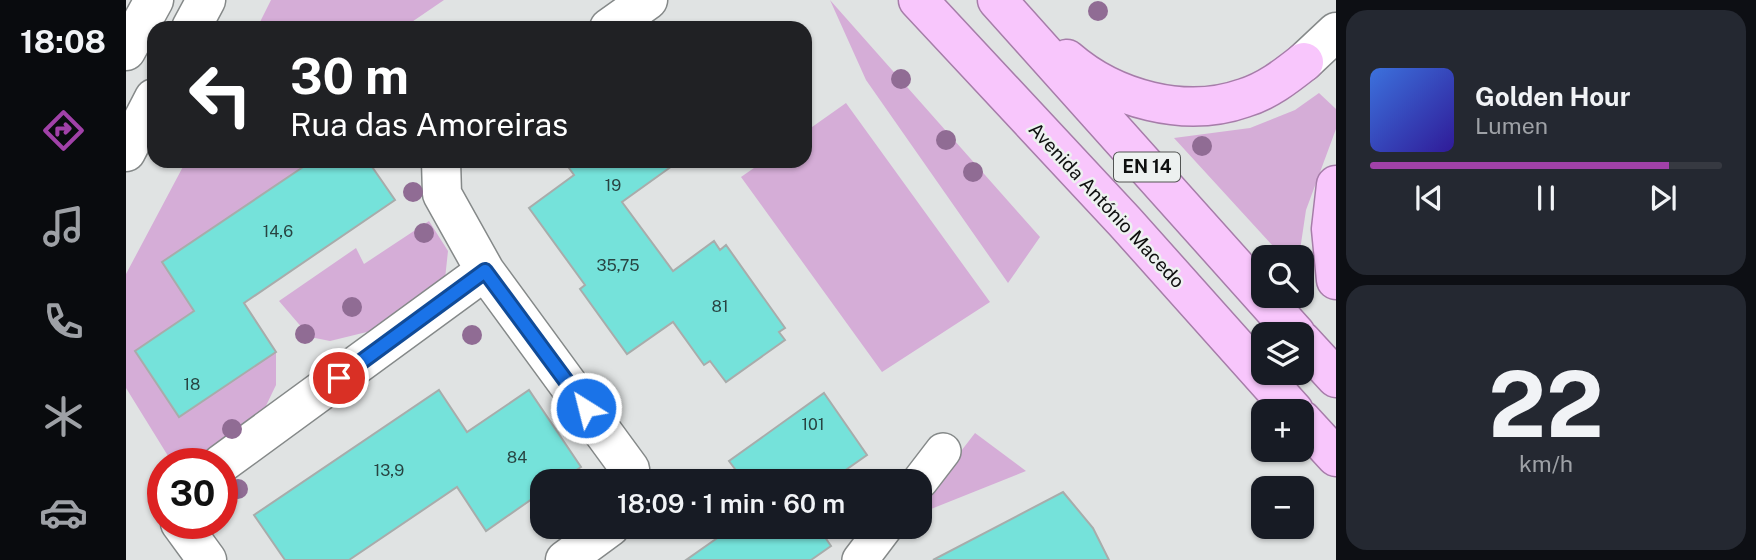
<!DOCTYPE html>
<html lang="pt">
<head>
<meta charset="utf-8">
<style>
	:root { --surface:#171b24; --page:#242831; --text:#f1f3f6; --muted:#9ea1a6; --line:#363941; --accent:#a141a8 }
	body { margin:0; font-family:"Public Sans",sans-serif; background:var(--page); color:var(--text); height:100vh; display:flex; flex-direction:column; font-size:26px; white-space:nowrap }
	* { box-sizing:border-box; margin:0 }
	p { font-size:23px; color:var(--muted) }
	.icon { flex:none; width:38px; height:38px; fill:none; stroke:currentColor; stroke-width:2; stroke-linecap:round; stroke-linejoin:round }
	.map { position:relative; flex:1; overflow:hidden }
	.side { display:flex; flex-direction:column; gap:10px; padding:10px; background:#0d0f14; width:420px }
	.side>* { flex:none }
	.top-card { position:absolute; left:21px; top:21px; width:665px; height:147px; border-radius:21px; box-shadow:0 2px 5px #0004; background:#202124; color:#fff; overflow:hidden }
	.fabs { position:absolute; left:1125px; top:245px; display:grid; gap:14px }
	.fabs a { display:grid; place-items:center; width:63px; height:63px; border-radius:14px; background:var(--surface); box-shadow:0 2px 5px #0004; font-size:35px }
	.speed { position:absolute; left:21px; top:448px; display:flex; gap:14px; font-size:35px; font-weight:700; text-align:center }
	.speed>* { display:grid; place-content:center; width:91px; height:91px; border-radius:50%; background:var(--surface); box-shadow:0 2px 5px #0004; line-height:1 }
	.speed .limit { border:10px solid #d22; background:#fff; color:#111 }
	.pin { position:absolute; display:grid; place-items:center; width:60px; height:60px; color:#fff; margin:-30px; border:4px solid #fff; border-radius:50%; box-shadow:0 2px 7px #0007 }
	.me { position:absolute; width:77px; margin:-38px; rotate:324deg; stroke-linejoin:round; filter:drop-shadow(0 0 5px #0008) }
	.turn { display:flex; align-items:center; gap:24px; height:147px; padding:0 28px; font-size:32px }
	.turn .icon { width:91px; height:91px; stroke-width:2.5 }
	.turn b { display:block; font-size:49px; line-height:60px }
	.side .widget { flex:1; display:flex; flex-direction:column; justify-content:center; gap:10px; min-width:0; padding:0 24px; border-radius:21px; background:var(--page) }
	.side .dial { align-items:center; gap:0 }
	.dial b { font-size:91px; line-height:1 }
	.song { display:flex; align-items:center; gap:21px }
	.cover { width:84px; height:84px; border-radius:10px; background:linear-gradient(135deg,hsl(220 70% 55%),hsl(250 70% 35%)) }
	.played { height:7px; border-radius:4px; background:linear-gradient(90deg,var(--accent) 85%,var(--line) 85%) }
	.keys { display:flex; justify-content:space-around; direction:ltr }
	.trip { position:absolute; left:404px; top:469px; width:402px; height:70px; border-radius:21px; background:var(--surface); box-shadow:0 2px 5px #0004; font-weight:600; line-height:70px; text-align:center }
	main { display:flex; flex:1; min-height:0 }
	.dock { display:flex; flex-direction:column; width:126px; justify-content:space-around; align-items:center; background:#090b0e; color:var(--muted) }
	.dock .icon { width:49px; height:49px }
	.dock .on { color:var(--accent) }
	.dock b { font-size:32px; color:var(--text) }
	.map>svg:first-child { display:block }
	.green { fill:#d5add7 }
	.building { fill:#75e2da; stroke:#a8acab; stroke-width:2 }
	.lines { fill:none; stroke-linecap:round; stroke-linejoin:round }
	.pedestrian-casing { stroke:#858989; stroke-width:38 }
	.minor-casing { stroke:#858989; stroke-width:41 }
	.tertiary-casing { stroke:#858989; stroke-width:41 }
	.trunk-casing { stroke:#a67da9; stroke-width:41 }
	.pedestrian { stroke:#fff; stroke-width:35 }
	.minor { stroke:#fff; stroke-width:38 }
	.tertiary { stroke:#fff; stroke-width:38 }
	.trunk { stroke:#f8c6fc; stroke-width:38 }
	.tree { fill:#906c94 }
	.route-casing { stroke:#114b97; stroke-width:18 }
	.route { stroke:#1a73e8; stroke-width:12 }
	.labels { text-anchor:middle; stroke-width:5; stroke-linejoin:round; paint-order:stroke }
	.number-label { font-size:16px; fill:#284442 }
	.shield { fill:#edf1f0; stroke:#525453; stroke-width:2 }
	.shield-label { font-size:18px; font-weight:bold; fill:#0f1010 }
	.street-label { font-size:19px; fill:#0f1010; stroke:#edf1f0 }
</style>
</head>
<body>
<main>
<nav class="dock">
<b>18:08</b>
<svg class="icon on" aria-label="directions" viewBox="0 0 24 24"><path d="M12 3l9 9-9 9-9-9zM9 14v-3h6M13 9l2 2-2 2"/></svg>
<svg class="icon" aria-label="music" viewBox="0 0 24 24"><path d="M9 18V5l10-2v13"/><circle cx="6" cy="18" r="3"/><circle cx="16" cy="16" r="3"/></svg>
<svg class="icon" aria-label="phone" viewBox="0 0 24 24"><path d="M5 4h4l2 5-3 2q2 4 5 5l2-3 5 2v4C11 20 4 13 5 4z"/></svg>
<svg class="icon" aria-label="climate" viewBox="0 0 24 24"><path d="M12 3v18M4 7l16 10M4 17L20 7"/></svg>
<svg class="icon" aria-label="car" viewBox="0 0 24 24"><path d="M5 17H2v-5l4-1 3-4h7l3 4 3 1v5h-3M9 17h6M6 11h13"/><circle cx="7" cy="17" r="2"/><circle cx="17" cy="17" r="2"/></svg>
</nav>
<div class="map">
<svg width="1210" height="560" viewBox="0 0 1210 560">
	<rect width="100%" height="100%" fill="#e0e3e3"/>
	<path class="green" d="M145,0H318L277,28H131Z
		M704,0L914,237L882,283L740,80Z
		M1193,93L1210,109V129L1180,210L1173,257H1157L1048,138L1124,128L1169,110Z
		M720,103L864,302L756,372L615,177L638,161H679V132Z
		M60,161H186L36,262L68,311L9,351L53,417L150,352V385L137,412L63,464H47L0,388V274Z
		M303,221L322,251L319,279L249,330L204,341L184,337L153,301L230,248L238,264Z
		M849,433L900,471L795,513V503Z"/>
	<path class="building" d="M186,161H242L269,200L118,303L150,352L53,417L9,351L68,311L36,262Z
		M438,161H553L496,202L547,271L588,241L594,250L600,245L659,328L653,332L659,340L600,382L584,361L578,365L547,322L501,354L454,289L459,285L403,208L448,175Z
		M313,390L341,432L403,390L455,467L433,481H416V492L360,531L331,487L223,560H159L128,515Z
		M698,393L741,455L704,481H618L603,461Z
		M937,492L967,528L983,560H807Z
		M607,527H692L705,546L685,560H560Z"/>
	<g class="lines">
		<defs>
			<path id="pedestrian" d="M794,481L817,451
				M734,560L759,527"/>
			<path id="minor" d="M65,28L80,0
				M483,28L522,0
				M0,51L28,0
				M0,152L28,98
				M315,161L316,194L359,271L504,469L505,481
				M95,464L359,271
				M54,523L81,560
				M439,560L484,527"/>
			<path id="tertiary" d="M1178,62L1210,32"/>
			<path id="trunk" d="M792,0L999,222L1168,411
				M871,0L1170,334
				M941,59C987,99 1059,119 1118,98C1141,91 1159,77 1178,62
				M1210,185L1205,229L1210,280
				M1176,341L1210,378
				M1176,420L1210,457"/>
		</defs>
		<use href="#pedestrian" class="pedestrian-casing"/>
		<use href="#minor" class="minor-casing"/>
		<use href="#tertiary" class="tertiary-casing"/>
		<use href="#trunk" class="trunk-casing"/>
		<use href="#pedestrian" class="pedestrian"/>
		<use href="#minor" class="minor"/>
		<use href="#tertiary" class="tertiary"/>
		<use href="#trunk" class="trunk"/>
	</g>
	<g class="tree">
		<circle cx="972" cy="11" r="10"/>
		<circle cx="775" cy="79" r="10"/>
		<circle cx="820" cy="140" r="10"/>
		<circle cx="1076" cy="146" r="10"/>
		<circle cx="847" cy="172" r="10"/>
		<circle cx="287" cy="192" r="10"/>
		<circle cx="298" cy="233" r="10"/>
		<circle cx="226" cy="307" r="10"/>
		<circle cx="179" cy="334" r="10"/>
		<circle cx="346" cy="335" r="10"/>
		<circle cx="106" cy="429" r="10"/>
		<circle cx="112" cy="489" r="10"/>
	</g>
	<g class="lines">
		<defs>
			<path id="route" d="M213,378L359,271L460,408"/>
		</defs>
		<use href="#route" class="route-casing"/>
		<use href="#route" class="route"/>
	</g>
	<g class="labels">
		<g class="number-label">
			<text x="487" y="191">19</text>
			<text x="152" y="237">14,6</text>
			<text x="492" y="271">35,75</text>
			<text x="594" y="312">81</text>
			<text x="66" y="390">18</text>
			<text x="687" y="430">101</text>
			<text x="391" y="463">84</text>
			<text x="263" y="476">13,9</text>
		</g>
		<rect class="shield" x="988" y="152.5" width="66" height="29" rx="5"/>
		<g class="shield-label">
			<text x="1021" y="173">EN 14</text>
		</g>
		<g class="street-label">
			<text transform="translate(981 205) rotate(47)" y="7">Avenida António Macedo</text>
		</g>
	</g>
</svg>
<div class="fabs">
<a><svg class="icon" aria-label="search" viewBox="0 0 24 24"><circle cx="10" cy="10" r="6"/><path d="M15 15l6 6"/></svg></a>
<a><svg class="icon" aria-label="layers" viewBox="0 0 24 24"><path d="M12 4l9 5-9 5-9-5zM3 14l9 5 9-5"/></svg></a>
<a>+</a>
<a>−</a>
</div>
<div class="speed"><div class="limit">30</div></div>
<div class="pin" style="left:213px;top:378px;background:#d93025"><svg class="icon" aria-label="arrive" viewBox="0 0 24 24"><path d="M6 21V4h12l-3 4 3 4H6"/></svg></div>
<svg class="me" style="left:460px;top:408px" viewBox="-20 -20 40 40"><circle r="17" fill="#1a73e8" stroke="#fff" stroke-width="3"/><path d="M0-11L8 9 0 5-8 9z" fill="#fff"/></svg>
<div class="trip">18:09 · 1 min · 60 m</div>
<div class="top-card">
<div class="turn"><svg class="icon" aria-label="left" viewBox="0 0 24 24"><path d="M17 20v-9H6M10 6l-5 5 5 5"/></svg><div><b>30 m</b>Rua das Amoreiras</div></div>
</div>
</div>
<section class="side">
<div class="widget">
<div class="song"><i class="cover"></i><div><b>Golden Hour</b><p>Lumen</p></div></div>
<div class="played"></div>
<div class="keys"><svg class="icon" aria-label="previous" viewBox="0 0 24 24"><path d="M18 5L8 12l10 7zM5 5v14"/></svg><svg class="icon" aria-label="pause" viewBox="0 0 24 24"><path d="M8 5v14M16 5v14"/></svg><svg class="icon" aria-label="next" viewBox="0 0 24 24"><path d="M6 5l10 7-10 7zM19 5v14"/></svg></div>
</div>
<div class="widget dial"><b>22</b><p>km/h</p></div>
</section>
</main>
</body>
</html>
